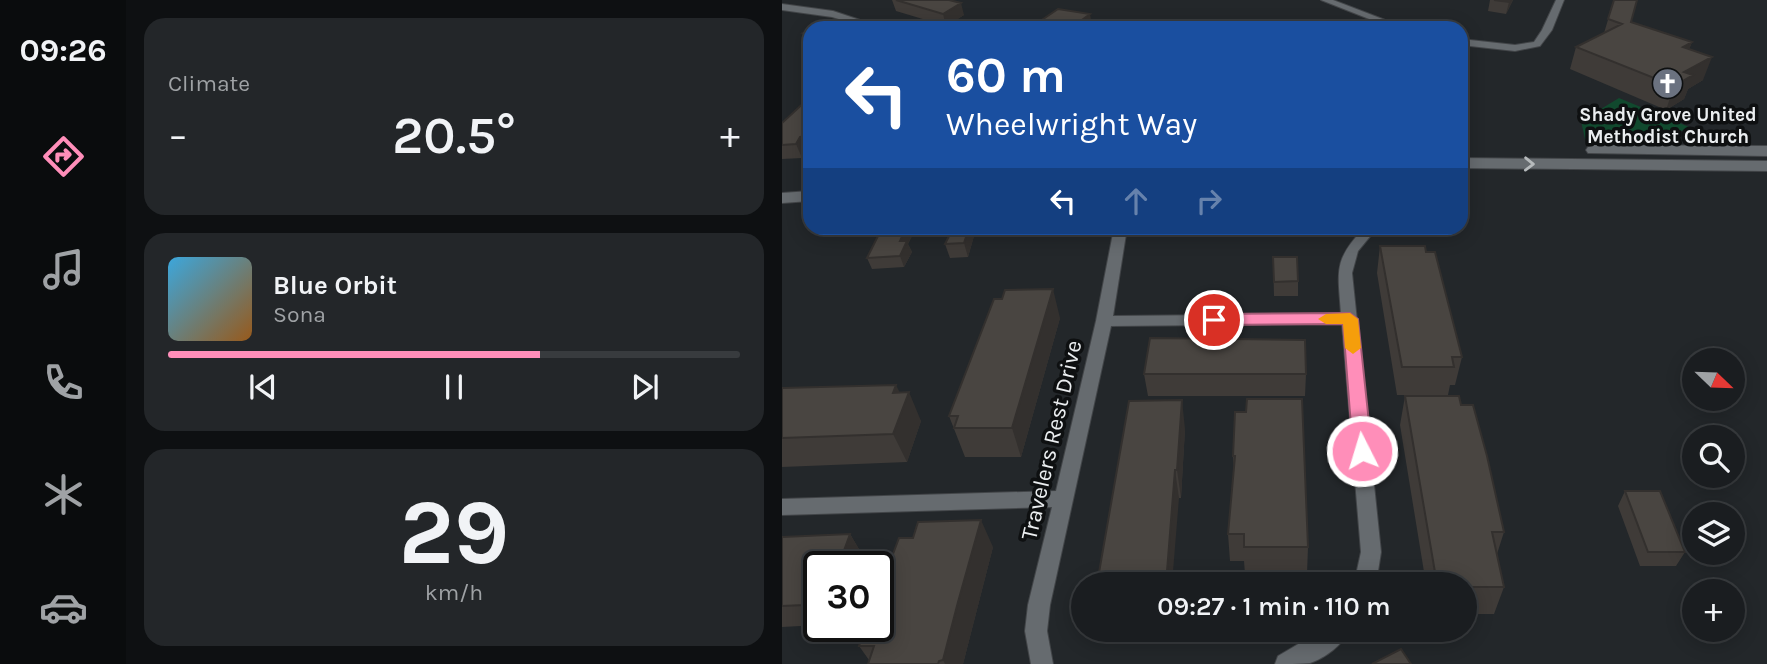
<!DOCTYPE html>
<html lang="en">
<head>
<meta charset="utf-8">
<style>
	:root { --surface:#1a1d20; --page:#232629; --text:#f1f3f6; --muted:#9fa2a5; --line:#383b3e; --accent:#ff8eb9 }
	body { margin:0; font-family:Karla,sans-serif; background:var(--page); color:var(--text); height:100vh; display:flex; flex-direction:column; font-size:26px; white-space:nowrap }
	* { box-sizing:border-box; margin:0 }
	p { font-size:23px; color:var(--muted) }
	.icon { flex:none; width:38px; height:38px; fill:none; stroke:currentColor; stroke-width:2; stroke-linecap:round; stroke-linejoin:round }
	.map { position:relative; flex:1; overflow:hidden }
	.panel { display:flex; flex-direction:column; gap:18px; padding:18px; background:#0e1012; width:656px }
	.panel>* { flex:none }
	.guide { position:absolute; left:21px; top:21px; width:665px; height:214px; border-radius:21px; box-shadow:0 4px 18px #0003,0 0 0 2px var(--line); background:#1a4fa0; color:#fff; overflow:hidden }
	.needle { width:46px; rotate:113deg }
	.controls { position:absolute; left:900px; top:348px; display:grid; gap:14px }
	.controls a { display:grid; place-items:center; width:63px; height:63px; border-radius:50%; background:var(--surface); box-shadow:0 4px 18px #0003,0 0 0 2px var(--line); font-size:35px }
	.speed { position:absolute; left:21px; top:551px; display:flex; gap:14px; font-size:35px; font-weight:700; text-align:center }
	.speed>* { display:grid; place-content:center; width:91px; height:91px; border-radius:50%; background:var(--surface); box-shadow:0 4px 18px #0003,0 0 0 2px var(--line); line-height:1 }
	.speed .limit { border:4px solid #111; border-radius:10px; background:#fff; color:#111 }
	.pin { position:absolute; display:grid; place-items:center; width:60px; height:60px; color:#fff; margin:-30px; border:4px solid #fff; border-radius:50%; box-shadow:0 2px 7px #0007 }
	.me { position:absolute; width:77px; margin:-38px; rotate:355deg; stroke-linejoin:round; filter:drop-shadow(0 0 5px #0008) }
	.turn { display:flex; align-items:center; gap:24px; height:147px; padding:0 28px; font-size:32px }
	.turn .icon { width:91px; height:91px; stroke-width:2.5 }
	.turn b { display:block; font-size:49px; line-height:60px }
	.lanes { display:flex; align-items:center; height:66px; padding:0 28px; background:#0003; justify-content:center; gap:35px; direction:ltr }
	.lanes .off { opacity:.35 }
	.big { font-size:52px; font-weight:600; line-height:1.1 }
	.panel .card { flex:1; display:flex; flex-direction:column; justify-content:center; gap:10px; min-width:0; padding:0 24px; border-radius:21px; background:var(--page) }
	.panel .dial { align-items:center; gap:0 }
	.dial b { font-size:91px; line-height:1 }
	.song { display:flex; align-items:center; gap:21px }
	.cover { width:84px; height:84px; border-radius:10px; background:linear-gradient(135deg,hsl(200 70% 55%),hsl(30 70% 35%)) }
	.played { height:7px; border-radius:4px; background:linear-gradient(90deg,var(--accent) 65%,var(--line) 65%) }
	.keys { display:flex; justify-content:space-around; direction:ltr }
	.heat { display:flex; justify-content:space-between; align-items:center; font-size:38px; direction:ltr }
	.trip { position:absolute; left:289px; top:572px; width:406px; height:70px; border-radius:35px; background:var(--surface); box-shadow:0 4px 18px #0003,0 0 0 2px var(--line); font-weight:600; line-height:70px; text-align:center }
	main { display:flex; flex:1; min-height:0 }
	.dock { display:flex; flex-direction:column; width:126px; justify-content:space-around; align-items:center; background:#0a0c0d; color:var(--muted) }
	.dock .icon { width:49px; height:49px }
	.dock .selected { color:var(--accent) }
	.dock b { font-size:32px; color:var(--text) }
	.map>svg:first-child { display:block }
	.green { fill:#11492e }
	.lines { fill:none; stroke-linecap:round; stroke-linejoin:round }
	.minor-casing { stroke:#424548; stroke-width:2 }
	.secondary-casing { stroke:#424548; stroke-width:2 }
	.minor { fill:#666b6f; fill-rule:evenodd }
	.secondary { fill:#666b6f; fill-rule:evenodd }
	.wall { fill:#3f3b38 }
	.shaded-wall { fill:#33302e }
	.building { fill:#494541; stroke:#33302e; stroke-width:2 }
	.oneway { stroke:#b6babc }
	.route { fill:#ff8eb9; stroke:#a65c78; stroke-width:2 }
	.slow { fill:#f59e0b }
	.labels { text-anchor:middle; stroke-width:7; stroke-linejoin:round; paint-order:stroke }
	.far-poi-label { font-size:19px; font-weight:bold; fill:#ebeef0; stroke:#0e1011 }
	.street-label { font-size:23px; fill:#ebeef0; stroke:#0e1011 }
</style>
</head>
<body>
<main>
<nav class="dock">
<b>09:26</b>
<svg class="icon selected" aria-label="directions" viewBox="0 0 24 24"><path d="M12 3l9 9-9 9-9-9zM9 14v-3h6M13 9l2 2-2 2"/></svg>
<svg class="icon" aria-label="music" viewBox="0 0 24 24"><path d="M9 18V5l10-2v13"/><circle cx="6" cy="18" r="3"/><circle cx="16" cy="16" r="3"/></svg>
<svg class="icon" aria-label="phone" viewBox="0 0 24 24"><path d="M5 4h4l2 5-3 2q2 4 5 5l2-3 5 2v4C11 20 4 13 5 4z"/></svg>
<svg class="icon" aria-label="climate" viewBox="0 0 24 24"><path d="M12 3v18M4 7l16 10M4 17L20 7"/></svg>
<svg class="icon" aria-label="car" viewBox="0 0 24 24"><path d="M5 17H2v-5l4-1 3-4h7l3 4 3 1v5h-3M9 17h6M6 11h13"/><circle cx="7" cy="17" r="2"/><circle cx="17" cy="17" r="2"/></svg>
</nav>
<section class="panel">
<div class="card"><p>Climate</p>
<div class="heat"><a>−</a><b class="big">20.5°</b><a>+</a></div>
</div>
<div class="card">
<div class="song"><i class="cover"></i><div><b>Blue Orbit</b><p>Sona</p></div></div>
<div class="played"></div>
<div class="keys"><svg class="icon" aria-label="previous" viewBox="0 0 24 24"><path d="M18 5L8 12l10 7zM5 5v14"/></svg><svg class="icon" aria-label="pause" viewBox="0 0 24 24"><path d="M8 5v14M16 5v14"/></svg><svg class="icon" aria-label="next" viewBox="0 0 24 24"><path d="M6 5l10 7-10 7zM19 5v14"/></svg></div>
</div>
<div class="card dial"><b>29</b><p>km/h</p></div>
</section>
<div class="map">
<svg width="985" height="664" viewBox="0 0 985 664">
	<rect width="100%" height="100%" fill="#23272a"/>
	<path class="green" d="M837,98L907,127L878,142L803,139L799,121Z"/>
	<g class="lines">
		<defs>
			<path id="minor" d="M539,0H551L624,28H610Z
				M774,0H782L770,30L758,46L733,51L679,45V39L733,45L752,42L760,30Z
				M0,4L51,11L102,28H87L50,17L0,10Z
				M332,228H345L331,316L559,314C556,270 551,261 582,228H595L576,251L570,273L599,552L594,584H572L579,552L560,324L329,326L268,605L265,631L271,664H249L243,631L246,605L270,507L0,515V499L274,491L314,321Z
				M540,630H567C561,645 543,658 528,663C518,664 503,664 493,664L496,656Z"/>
			<path id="secondary" d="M812,145L985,146V156L806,153L804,150L806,147Z
				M679,158L985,161V171L679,168Z
				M28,191V201L0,203V193Z"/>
		</defs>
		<use href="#minor" class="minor-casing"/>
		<use href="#secondary" class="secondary-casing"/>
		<use href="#minor" class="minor"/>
		<use href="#secondary" class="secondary"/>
	</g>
	<path class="wall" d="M110,0H167L182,15L164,26L114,11Z
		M708,0H731L724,14L706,11Z
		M832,0L849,22L910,42L907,49L921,80L906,89L902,99L884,110L788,69L794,47L822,33Z
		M28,30V46L26,45L21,33Z
		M28,97V150H24L20,158L0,159V123Z
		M100,228H134L126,244L130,252L122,267L90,269L85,258Z
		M171,228H204L200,236H192L186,257L168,258L163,244Z
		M254,228H279L278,233H256Z
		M598,246L644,252L680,357L673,385H668L666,395H615L595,273Z
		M491,257L516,281V296H492Z
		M278,318L239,457H183L167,416Z
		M362,374H524L523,396H366Z
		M0,388L118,393L139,421L125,462L0,467Z
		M623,396L722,532L715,554L722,587L712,614H682V584H644L618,425Z
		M453,412L526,547L525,574H463L462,561H448L446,534L452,471L451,456Z
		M403,429L399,498H397L315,584Z
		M843,491L903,552L894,566H858L836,506Z
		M68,534L81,556L37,567V625L0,627V537Z
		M211,547L181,664H86L87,660L77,646Z"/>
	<path class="shaded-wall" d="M728,0H731L724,14L727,2Z
		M179,3L182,15L164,26L161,14Z
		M308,14L310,25L305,28H289Z
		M910,42L902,64L901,47Z
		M930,57L921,80L906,89L902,99L884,110L892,86L902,72Z
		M18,137L24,150L20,158L14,144Z
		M124,228H134L126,244L130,252L122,267L118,256V241Z
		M187,228H190L192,236L186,257L182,243Z
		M197,228H204L200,236Z
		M271,289L278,318L239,457L230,428Z
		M114,385L123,403L127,392L139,421L125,462L111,434V393Z
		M400,400L403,429L399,498L395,470Z
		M393,470L397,498L390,584H384Z
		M199,520L211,547L181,664H163L161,660L176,602Z
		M68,534L81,556L77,567H56Z
		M26,594L37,608V624L22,605Z"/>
	<path class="building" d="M114,0H167L179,3L161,14Z
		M712,0H728L727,2Z
		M832,0H855L849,22L910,42L901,47L930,57L902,72L911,75L892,86L794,47L840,24L826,19Z
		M276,9L308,14L289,28H248Z
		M45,23L59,28H33Z
		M28,30V35L21,33Z
		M28,97V133L26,136L18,137L14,144L0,145V123Z
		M100,228H124L118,241H125L118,256L85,258Z
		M171,228H187L182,243L163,244Z
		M598,246H643L644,252H653L680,357H670L672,367H620Z
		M491,257H515L516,281L492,282Z
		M271,289L230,428H172L176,416H167L212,299H220L223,290Z
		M368,338L523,340L524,374H362Z
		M114,385L111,393L127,392L111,434L0,438V388Z
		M623,396H677L679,405H691L705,456L722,532H710L722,587H682V584H655Z
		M465,399H520L526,547H462V534H446L453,456H451L453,412H464Z
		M400,400L395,470H393L384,584H315L347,401Z
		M843,491H878L903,552H866Z
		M199,520L176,602L161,660L157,661L156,664H86L92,646H77L84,626H96V594L117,538H131L136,522Z
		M68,534L56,567H37V593L26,594L22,605L0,606V537Z
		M619,649L629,664H590Z"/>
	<defs><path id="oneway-chevron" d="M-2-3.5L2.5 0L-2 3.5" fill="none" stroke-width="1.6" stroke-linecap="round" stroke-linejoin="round" transform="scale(1.75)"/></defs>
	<use class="oneway" href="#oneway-chevron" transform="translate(747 164) rotate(1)"/>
	<path class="route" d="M568,313L576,319L590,451L587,456L580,458L574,456L571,451L561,324L432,325L424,320L432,314Z"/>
	<path class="slow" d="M568,313L576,319L579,348L571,354L563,348L561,324H544L536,319L544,314Z"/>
	<defs>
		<symbol id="church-disc" viewBox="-11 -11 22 22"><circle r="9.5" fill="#6b7280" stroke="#0e1011"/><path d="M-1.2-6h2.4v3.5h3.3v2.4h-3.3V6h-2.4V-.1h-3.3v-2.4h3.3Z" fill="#fff"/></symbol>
	</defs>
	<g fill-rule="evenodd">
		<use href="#church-disc" x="868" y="66" width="35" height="35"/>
	</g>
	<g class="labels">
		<g class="far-poi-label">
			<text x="886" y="121">Shady Grove United<tspan x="886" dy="22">Methodist Church</tspan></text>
		</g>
		<g class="street-label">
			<text transform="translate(269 440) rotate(-77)" y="8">Travelers Rest Drive</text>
		</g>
	</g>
</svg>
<div class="controls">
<a><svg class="needle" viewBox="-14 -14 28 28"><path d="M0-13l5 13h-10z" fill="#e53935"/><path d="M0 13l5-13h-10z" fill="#9fa2a5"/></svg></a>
<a><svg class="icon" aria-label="search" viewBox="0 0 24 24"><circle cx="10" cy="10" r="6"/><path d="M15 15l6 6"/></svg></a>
<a><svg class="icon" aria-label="layers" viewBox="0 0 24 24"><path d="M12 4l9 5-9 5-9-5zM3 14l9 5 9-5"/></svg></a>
<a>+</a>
</div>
<div class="speed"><div class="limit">30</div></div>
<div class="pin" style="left:432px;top:320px;background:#d93025"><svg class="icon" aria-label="arrive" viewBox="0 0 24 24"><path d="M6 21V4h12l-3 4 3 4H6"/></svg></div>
<svg class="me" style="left:580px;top:451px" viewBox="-20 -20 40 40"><circle r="17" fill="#ff8eb9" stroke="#fff" stroke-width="3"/><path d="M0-11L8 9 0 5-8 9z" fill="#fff"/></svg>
<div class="trip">09:27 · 1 min · 110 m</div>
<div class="guide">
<div class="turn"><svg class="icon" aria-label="left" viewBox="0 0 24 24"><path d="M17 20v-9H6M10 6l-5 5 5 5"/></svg><div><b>60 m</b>Wheelwright Way</div></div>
<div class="lanes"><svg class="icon" aria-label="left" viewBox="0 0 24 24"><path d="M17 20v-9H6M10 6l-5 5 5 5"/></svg><svg class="icon off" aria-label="ahead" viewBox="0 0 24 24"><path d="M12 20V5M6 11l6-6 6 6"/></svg><svg class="icon off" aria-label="right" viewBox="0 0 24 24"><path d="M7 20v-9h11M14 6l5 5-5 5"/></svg></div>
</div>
</div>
</main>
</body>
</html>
